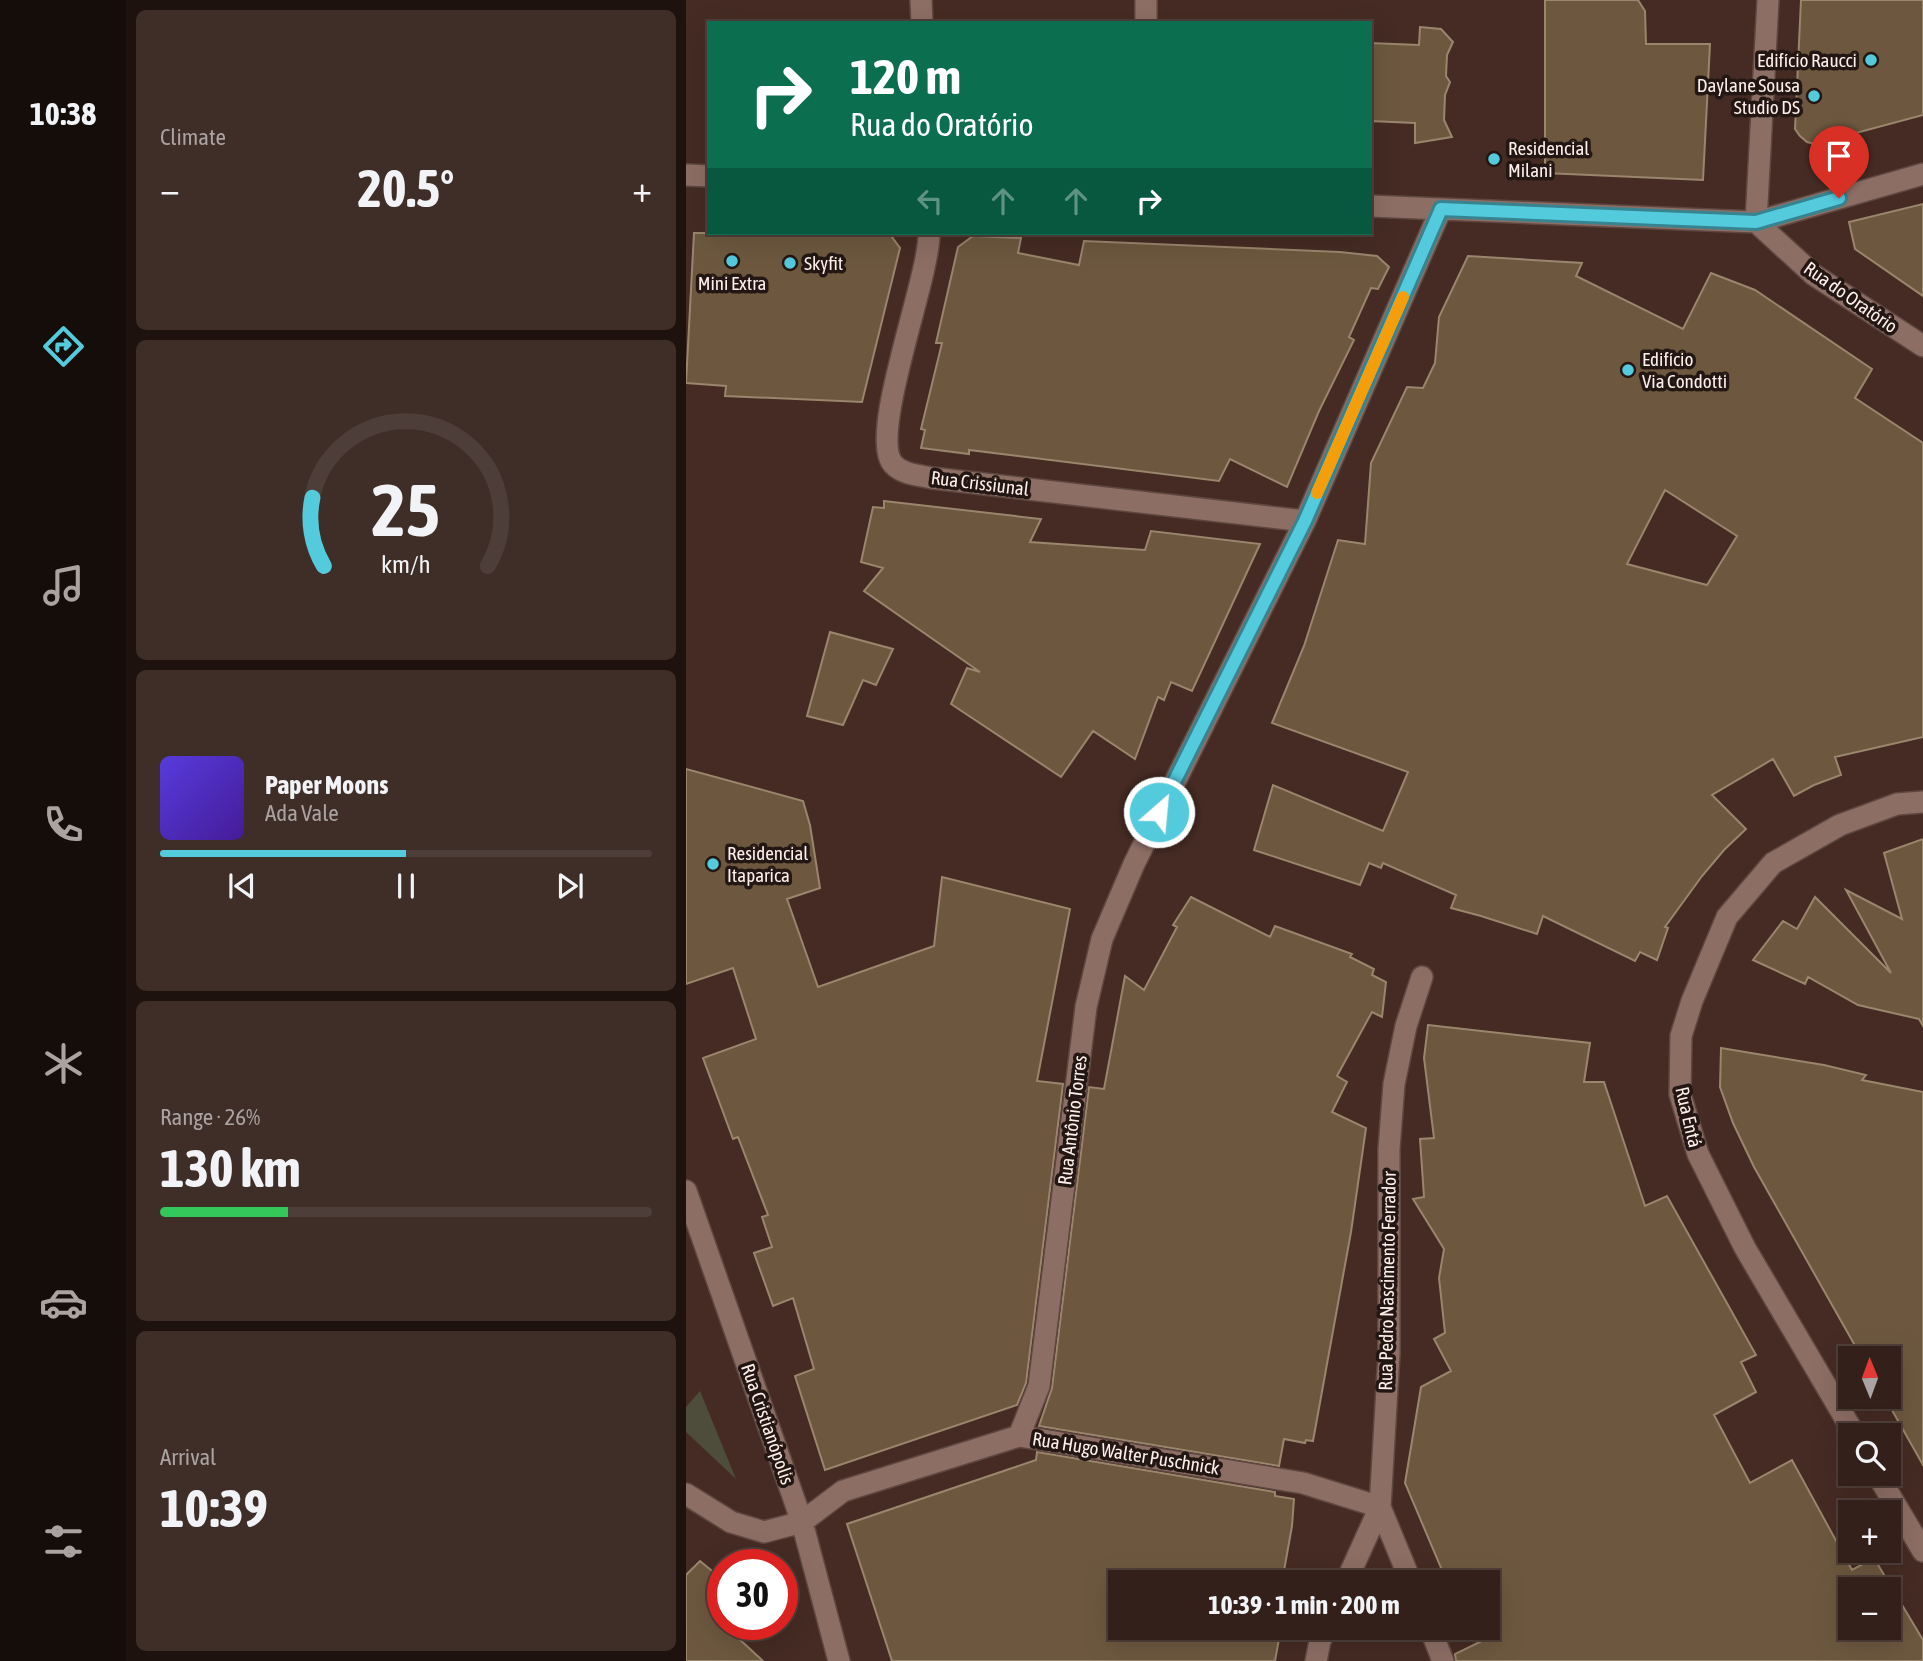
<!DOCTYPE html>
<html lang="en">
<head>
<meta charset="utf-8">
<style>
	:root { --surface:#34201a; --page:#3f2d27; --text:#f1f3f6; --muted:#a9a3a2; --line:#4e3e39; --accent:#54cadd }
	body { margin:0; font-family:"Asap Condensed",sans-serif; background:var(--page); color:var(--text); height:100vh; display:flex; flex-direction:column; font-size:26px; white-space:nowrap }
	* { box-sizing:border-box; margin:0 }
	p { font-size:23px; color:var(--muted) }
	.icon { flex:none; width:38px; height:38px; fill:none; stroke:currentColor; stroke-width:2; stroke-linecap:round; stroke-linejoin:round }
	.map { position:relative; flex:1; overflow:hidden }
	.side { display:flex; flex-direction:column; gap:10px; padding:10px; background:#1d120e; width:560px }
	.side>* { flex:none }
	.top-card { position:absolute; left:21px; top:21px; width:665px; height:214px; border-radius:0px; box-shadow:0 7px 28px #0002,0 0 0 2px var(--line); background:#0b6e4f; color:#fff; overflow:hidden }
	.needle { width:46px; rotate:359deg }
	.fabs { position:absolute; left:1152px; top:1346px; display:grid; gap:14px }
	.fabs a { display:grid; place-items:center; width:63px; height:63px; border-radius:0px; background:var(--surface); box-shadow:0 7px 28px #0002,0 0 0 2px var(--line); font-size:35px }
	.speed { position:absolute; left:21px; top:1549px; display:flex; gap:14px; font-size:35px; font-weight:700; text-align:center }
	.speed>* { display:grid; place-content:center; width:91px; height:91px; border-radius:50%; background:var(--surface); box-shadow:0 7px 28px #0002,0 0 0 2px var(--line); line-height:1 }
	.speed .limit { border:10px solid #d22; background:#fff; color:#111 }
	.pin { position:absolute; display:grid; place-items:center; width:60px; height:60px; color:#fff; margin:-72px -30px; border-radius:50% 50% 50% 0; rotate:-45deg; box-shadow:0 0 7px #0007 }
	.pin .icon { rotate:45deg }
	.me { position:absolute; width:77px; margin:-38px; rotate:27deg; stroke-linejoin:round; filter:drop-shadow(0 0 5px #0008) }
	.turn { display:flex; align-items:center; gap:24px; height:147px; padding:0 28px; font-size:32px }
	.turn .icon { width:91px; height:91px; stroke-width:2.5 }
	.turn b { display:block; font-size:49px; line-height:60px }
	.lanes { display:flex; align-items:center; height:66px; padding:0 28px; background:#0003; justify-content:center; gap:35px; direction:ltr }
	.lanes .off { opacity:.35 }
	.big { font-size:52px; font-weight:700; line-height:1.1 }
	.side .card { flex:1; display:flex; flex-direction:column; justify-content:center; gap:10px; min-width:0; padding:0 24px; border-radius:10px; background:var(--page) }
	.side .dial { align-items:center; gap:0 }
	.dial svg { height:182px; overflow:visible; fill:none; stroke:var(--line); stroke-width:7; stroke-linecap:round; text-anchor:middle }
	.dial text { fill:var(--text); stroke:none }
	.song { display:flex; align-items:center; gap:21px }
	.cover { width:84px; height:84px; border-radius:10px; background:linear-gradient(135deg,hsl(250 70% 55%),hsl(260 70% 35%)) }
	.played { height:7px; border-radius:4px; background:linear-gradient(90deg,var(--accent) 50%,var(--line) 50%) }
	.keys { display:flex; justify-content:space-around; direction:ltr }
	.heat { display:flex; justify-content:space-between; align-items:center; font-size:38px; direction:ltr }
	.charge { height:10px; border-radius:5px; background:linear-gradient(90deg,#34c759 26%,var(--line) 0) }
	.trip { position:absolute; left:422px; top:1570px; width:392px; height:70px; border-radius:0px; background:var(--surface); box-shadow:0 7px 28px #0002,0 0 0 2px var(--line); font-weight:700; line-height:70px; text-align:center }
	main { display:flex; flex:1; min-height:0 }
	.tabs { display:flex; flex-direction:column; width:126px; justify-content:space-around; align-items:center; background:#150d0a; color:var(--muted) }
	.tabs .icon { width:49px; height:49px }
	.tabs .on { color:var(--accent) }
	.tabs b { font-size:32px; color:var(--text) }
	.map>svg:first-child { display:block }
	.green { fill:#4e4d3b }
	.building { fill:#6d583f; stroke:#9a856d; stroke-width:2; fill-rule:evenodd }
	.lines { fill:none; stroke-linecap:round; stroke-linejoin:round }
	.minor-casing { stroke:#5e4741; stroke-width:24 }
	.minor { stroke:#8d6e65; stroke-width:21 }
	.route-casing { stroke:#378390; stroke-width:18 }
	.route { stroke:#54cadd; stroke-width:12 }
	.slow { stroke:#f59e0b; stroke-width:12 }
	.poi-dot { fill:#54cadd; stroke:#231713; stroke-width:2.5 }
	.labels { text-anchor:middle; stroke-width:7; stroke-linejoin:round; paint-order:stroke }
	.poi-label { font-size:19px; fill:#feefeb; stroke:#231713; text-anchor:start }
	.street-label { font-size:19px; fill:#feefeb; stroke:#231713 }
</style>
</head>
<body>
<main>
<nav class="tabs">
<b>10:38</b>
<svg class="icon on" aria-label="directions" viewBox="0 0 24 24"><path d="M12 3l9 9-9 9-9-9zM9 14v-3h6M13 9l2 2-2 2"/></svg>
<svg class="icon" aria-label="music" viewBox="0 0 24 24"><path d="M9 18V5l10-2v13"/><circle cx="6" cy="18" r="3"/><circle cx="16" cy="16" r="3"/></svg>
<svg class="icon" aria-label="phone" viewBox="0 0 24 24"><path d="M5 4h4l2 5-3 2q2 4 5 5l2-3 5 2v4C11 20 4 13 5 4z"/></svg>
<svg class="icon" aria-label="climate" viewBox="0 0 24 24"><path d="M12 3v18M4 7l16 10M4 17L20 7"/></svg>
<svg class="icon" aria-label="car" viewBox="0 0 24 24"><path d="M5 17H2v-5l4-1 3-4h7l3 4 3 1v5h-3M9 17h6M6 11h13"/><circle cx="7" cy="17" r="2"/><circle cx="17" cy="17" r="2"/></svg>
<svg class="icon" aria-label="filters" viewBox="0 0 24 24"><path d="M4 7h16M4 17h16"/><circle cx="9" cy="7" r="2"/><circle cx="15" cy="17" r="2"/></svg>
</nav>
<section class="side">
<div class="card"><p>Climate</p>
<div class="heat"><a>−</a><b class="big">20.5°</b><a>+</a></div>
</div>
<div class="card dial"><svg viewBox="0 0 100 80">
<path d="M14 69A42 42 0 1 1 86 69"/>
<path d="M14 69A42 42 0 0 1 9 39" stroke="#54cadd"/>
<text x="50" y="56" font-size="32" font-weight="700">25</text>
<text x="50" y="72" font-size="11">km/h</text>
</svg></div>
<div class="card">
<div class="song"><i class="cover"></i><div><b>Paper Moons</b><p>Ada Vale</p></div></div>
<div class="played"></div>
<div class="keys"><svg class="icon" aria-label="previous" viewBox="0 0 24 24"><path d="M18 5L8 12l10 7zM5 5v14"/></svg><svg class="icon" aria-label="pause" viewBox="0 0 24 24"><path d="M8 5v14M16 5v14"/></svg><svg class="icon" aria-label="next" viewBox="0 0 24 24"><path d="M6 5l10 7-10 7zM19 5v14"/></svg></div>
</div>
<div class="card"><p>Range · 26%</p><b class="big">130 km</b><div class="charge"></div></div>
<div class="card"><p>Arrival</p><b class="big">10:39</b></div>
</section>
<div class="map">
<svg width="1237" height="1661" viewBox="0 0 1237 1661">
	<rect width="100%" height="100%" fill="#452b23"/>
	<path class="green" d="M14,1391L50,1479L0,1432V1407Z"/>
	<path class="building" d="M859,0H952L959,11L960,44H1024L1017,180L859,173Z
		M1115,0H1237V115L1129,144L1121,142L1114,136L1109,129Z
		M734,27L755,29L767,42L761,55L760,76L764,82L759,95L758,120L766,137L729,143V123L684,121V43L733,45Z
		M1237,204V296L1169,249L1163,222Z
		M8,233H203L214,248L176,402L39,396L40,386L0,383Z
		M287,236L335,238L332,253L393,265L398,241L654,252L691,256L703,267L692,289L685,288L663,337L668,340L633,411L601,487L544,459L533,481L283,450V454L235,448L239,430L235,429L256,343H250L272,247Z
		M782,256L896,263L890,276L997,329L1025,273L1069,290L1186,369L1169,398L1237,443V737L1149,757L1155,775L1128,785L1108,796L1087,759L1026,795L1060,829L1038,850L1016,876L979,927L982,928L971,960L954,952L949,961L857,916L851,934L795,916L765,908L770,895L697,863L695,868L683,863L674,885L568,850L587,785L697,831L722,772L586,723L618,646L652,540L679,544L685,463L721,387L737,388L749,363L753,317ZM979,490L1051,536L1021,585L941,564Z
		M198,501L355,519L344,542L459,550L465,531L574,544L506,691L485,682L478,700L472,697L449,759L407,731L375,777L265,704L281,668L294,672L178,591L197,568L175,562L187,507L198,508Z
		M144,632L207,649L190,685L177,680L157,725L121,716Z
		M0,769L117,801L124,825L134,888L101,899L132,987L248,946L256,877L384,909L351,1081L377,1084L340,1383L331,1405L139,1470L109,1376L128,1369L107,1298L87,1306L68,1253L86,1247L76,1217L82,1215L52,1137L47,1139L17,1058L70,1039L47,968L0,984Z
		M1237,839V1026L1233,1019L1172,1005L1122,977L1119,984L1067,960L1097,921L1111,929L1129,897L1205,973L1160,890L1216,919L1198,853Z
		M505,897L584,937L589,926L666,954L664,957L688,969L686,975L700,982L696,1017L686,1012L651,1076L661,1082L646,1112L680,1128L665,1232L627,1441L620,1440L619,1443L598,1439L593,1466L353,1426L366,1388L403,1087L418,1089L439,976L458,990L491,927L487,925Z
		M742,1025L904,1043L898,1082H918L959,1206L981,1196L1070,1355L1055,1362L1070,1392L1028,1415L1064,1483L1106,1460L1166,1570L1188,1558L1237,1640V1661H770L769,1654L800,1639L795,1628H802V1582H774L772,1577L761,1582L719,1483L735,1387L765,1371L748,1339L759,1333L753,1278L758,1249L727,1199L738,1197L734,1139L748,1138L738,1058ZM1164,1589H1202V1628H1164Z
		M1035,1048L1138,1065L1180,1075L1176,1080L1237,1092V1465L1198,1396H1202V1358H1176L1068,1167L1047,1123L1034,1087Z
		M351,1452L589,1492V1496L608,1499L606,1526L596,1582H434V1628H595L589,1661H206L161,1524L350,1460Z
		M14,1561L37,1580V1624L77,1661H0V1575Z"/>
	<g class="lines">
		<defs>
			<path id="minor" d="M235,0L236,23
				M1082,0L1070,222L1237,174
				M460,23V0
				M0,175L23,176
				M684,206L1070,222L1128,275L1237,346
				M243,233C244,277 182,435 207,464C217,475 233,475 246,478L619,521
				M0,1191L116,1522L153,1661
				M1169,1435L1059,1248L1012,1154L994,1094L995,1036L1006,1001L1041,917L1087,863L1154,825L1211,804L1237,802
				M333,1436L353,1386L400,1007L416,939L448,864L619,521L755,209
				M1191,1474L1237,1551
				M0,1494L45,1522L78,1532L116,1522L157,1491L333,1436L617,1483L694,1507L725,1582
				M660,1582L694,1507L703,1354V1149L708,1084L720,1026L736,977
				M744,1628L757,1661
				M630,1661L634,1641L640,1628"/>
		</defs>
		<use href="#minor" class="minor-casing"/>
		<use href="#minor" class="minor"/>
	</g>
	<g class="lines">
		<defs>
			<path id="route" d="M473,812L619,521L755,209L1070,222L1153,198"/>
		</defs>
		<use href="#route" class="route-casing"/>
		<use href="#route" class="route"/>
		<path class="slow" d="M631,493L717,297"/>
	</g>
	<g class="poi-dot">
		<circle cx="1185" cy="60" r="7"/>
		<circle cx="1128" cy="96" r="7"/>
		<circle cx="808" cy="159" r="7"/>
		<circle cx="46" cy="261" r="7"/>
		<circle cx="104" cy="263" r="7"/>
		<circle cx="942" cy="370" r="7"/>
		<circle cx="27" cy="864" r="7"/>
	</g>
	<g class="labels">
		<g class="poi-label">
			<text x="1171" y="67" text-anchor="end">Edifício Raucci</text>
			<text x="1114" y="92" text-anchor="end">Daylane Sousa<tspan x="1114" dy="22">Studio DS</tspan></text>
			<text x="822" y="155">Residencial<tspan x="822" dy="22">Milani</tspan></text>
			<text x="118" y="270">Skyfit</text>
			<text x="46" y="290" text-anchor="middle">Mini Extra</text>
			<text x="956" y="366">Edifício<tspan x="956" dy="22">Via Condotti</tspan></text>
			<text x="41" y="860">Residencial<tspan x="41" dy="22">Itaparica</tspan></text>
		</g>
		<g class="street-label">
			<text transform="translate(1165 297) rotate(35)" y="7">Rua do Oratório</text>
			<text transform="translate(294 483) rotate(7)" y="7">Rua Crissiunal</text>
			<text transform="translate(1003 1117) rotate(77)" y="7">Rua Entá</text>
			<text transform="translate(386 1120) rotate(-83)" y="7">Rua Antônio Torres</text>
			<text transform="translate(701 1281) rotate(-89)" y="7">Rua Pedro Nascimento Ferrador</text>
			<text transform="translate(82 1424) rotate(71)" y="7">Rua Cristianópolis</text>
			<text transform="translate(440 1453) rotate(9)" y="7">Rua Hugo Walter Puschnick</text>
		</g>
	</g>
</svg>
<div class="fabs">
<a><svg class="needle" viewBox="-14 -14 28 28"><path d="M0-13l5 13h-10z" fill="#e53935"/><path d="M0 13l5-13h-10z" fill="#a9a3a2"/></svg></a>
<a><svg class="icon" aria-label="search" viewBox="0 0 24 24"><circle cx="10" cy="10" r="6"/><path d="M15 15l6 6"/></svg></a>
<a>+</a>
<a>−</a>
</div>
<div class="speed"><div class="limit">30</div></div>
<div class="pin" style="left:1153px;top:198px;background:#d93025"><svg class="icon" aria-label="arrive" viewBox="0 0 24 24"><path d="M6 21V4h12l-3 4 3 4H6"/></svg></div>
<svg class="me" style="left:473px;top:812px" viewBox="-20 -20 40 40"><circle r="17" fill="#54cadd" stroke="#fff" stroke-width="3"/><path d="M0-11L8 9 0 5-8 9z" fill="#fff"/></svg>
<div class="trip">10:39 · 1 min · 200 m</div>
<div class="top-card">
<div class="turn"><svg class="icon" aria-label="right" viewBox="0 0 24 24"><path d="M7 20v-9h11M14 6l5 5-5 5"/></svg><div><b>120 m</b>Rua do Oratório</div></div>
<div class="lanes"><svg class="icon off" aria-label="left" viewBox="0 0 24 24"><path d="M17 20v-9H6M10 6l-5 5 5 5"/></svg><svg class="icon off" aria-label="ahead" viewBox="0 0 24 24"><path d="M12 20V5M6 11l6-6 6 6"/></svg><svg class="icon off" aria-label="ahead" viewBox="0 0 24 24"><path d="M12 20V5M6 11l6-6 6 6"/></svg><svg class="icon" aria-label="right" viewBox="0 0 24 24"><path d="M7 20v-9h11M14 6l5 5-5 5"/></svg></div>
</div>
</div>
</main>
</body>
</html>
